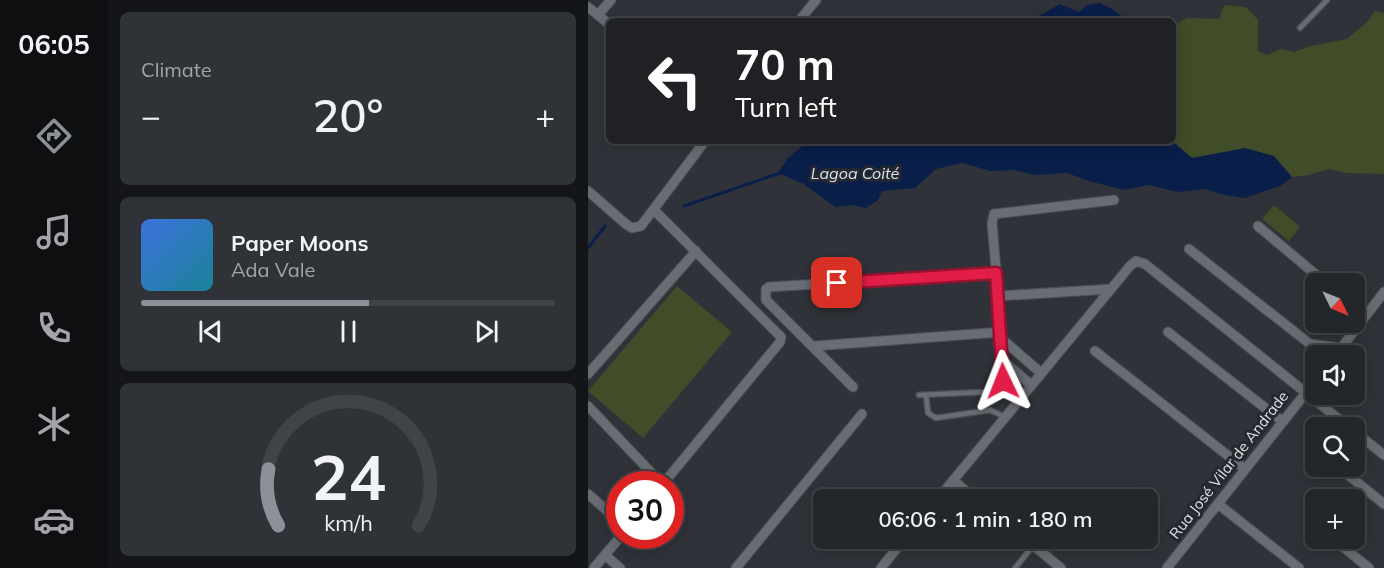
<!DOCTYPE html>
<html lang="en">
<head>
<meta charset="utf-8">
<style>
	:root { --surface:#23262b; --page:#2f3237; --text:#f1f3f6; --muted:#a3a5a9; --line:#404347; --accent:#8c9099 }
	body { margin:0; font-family:Mulish,sans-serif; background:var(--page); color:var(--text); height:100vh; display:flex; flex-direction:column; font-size:22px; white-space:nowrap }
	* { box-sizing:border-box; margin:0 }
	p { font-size:20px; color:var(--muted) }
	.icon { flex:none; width:33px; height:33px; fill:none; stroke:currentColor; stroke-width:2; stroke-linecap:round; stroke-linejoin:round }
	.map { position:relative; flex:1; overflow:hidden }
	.sheet { display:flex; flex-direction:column; gap:12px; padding:12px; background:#131518; width:480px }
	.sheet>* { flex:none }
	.guide { position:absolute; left:18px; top:18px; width:570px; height:126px; border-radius:9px; box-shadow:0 3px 15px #0003,0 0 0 2px var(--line); background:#202124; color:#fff; overflow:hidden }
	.needle { width:39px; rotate:133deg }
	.tools { position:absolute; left:717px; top:273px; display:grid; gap:12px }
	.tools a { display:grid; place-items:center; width:60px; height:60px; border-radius:9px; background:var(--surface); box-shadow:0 3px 15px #0003,0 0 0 2px var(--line); font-size:30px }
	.speed { position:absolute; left:18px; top:471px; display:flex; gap:12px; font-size:30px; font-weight:700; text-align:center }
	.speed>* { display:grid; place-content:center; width:78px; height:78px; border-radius:50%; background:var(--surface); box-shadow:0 3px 15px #0003,0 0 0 2px var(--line); line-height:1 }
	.speed .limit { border:9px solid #d22; background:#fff; color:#111 }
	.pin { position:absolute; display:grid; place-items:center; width:51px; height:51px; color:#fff; margin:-26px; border-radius:12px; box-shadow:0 3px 9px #0006 }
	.me { position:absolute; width:66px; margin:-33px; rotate:358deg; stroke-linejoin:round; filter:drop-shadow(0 0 4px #0008) }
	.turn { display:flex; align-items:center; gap:21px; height:126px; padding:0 30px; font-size:27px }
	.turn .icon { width:78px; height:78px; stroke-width:2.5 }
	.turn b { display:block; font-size:42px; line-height:51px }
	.big { font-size:45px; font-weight:600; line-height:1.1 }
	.sheet .tile { flex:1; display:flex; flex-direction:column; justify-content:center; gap:9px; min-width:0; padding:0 21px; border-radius:9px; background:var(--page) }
	.sheet .dial { align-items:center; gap:0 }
	.dial svg { height:156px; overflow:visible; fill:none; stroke:var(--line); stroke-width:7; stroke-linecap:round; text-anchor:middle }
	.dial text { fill:var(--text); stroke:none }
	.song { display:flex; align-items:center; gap:18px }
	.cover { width:72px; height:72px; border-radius:9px; background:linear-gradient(135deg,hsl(220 70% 55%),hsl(190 70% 35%)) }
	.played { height:6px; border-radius:3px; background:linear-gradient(90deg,var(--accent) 55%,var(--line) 55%) }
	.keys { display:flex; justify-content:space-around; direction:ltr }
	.heat { display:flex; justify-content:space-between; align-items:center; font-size:33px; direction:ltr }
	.trip { position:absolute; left:225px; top:489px; width:345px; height:60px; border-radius:9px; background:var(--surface); box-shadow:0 3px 15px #0003,0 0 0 2px var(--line); font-weight:600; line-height:60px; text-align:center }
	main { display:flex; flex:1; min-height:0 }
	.tabs { display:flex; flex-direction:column; width:108px; justify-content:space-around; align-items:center; background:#0e0f11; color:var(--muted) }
	.tabs .icon { width:42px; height:42px }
	.tabs .active { color:var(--accent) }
	.tabs b { font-size:27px; color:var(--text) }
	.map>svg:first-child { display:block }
	.green { fill:#414c28 }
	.water { fill:#091e49 }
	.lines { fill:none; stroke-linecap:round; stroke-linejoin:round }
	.stream { stroke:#091e49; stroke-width:3 }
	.service-casing { stroke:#4b4e53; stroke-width:7 }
	.minor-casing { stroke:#4b4e53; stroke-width:11 }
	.service { stroke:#686d73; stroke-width:4.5 }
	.minor { stroke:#686d73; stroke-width:9 }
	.route-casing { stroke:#92132f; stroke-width:15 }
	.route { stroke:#e11d48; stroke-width:10 }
	.labels { text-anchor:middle; stroke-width:6; stroke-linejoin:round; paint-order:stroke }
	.street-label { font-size:15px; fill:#dee1e5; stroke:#25292f }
	.water-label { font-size:16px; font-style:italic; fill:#dae3f2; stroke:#25292f }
</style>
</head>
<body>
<main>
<nav class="tabs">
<b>06:05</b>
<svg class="icon active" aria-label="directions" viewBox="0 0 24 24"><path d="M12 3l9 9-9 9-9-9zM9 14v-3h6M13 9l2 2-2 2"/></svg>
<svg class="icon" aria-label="music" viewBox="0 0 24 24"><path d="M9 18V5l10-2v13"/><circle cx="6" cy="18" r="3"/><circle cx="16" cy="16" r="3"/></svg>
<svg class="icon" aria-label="phone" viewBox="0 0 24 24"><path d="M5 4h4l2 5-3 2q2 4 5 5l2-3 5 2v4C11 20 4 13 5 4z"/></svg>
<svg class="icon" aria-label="climate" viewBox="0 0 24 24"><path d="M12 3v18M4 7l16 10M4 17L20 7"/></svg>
<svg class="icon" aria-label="car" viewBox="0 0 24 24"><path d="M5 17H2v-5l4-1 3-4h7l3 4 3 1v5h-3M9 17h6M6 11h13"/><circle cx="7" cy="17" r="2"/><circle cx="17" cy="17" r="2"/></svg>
</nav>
<section class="sheet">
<div class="tile"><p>Climate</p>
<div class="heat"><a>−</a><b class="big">20°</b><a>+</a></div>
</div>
<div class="tile">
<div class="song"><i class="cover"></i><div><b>Paper Moons</b><p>Ada Vale</p></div></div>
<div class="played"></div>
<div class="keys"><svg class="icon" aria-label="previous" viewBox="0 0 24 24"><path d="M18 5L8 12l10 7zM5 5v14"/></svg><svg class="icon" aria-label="pause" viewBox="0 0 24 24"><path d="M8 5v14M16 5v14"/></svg><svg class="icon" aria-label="next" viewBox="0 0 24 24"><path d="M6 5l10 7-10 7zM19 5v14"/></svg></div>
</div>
<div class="tile dial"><svg viewBox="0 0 100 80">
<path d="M14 69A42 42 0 1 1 86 69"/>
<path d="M14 69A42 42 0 0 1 9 40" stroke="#8c9099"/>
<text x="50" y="56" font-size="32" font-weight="700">24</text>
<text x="50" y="72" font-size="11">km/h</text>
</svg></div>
</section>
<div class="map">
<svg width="796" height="568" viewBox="0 0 796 568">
	<rect width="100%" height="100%" fill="#2f3339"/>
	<path class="green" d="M636,5L658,7L670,20V51L679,55L693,49L706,52L723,46L759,39L779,22L787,11L796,13V174L758,173L740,169L721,175L704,177L685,156L627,155L604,158L584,141L585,26L599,18L631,19Z
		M686,205L712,227L701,241L674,219Z
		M89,286L144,332L55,438L0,391Z"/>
	<path class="water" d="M512,3L526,10L540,21H442L472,4L491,12L499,5Z
		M223,141H584L604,158L657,148L686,156L704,177L692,186L657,198L636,195L618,189L589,192L561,185L536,190L501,181L479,173L447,175L426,170L402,171L375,163L348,169L327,188L294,191L290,200L278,208L263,205L247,207L216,184L190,173L200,158L219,142Z"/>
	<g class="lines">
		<path class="stream" d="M96,206L192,173
			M0,248L17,226"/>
		<defs>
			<path id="service" d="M712,28L739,0
				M331,395L397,392L412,388
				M338,395L340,413L348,418L402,410L417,417
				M397,410V392
				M427,568L445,546"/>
			<path id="minor" d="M0,7L21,24
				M10,15L23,0
				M211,21L228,0
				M0,191L39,225L44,228L53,226L117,141
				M66,210L193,337L192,342L75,484
				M670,226L739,284
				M601,249L722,344L753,348
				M410,296L523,289
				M580,332L694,421
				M414,339L453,373
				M226,346L413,332
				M507,351L657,469
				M747,356L796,292
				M414,360L443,385
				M0,374L108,251
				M265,387L178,300V289L181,287L408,273
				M412,388L415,381L414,339L404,223L406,214L526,200
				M0,406L74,484
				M766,431L796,455
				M749,466L796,504
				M365,480L388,500
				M0,494L32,522
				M349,500L542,266L548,261L557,264L762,428
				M630,504L711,568
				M436,538L473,568
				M744,538L781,568
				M17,555L32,568
				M6,568L33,536
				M148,568L274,414
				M293,568L317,538
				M579,568L728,380"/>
		</defs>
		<use href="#service" class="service-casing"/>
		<use href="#minor" class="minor-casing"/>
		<use href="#service" class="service"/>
		<use href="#minor" class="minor"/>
	</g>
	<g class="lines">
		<defs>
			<path id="route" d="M249,283L408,273L415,381"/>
		</defs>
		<use href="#route" class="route-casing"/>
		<use href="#route" class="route"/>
	</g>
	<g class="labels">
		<g class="street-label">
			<text transform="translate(641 465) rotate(-52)" y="5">Rua José Vilar de Andrade</text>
		</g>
		<g class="water-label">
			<text x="267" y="179">Lagoa Coité</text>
		</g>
	</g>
</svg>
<div class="tools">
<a><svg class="needle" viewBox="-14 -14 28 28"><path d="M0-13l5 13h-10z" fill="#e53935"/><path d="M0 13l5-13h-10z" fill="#a3a5a9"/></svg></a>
<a><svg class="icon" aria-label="sound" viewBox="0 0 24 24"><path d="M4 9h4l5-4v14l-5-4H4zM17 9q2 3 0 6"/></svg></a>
<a><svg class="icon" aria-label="search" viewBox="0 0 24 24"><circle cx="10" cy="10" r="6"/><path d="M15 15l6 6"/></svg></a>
<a>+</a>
</div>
<div class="speed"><div class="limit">30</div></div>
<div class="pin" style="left:249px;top:283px;background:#d93025"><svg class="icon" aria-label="arrive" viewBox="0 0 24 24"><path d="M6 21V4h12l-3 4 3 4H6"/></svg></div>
<svg class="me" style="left:415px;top:381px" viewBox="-20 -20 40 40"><path d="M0-17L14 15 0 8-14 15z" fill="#e11d48" stroke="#fff" stroke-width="4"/></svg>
<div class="trip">06:06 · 1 min · 180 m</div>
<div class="guide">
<div class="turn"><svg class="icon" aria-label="left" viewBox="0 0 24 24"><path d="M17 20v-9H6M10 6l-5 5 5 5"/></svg><div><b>70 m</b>Turn left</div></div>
</div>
</div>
</main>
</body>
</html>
